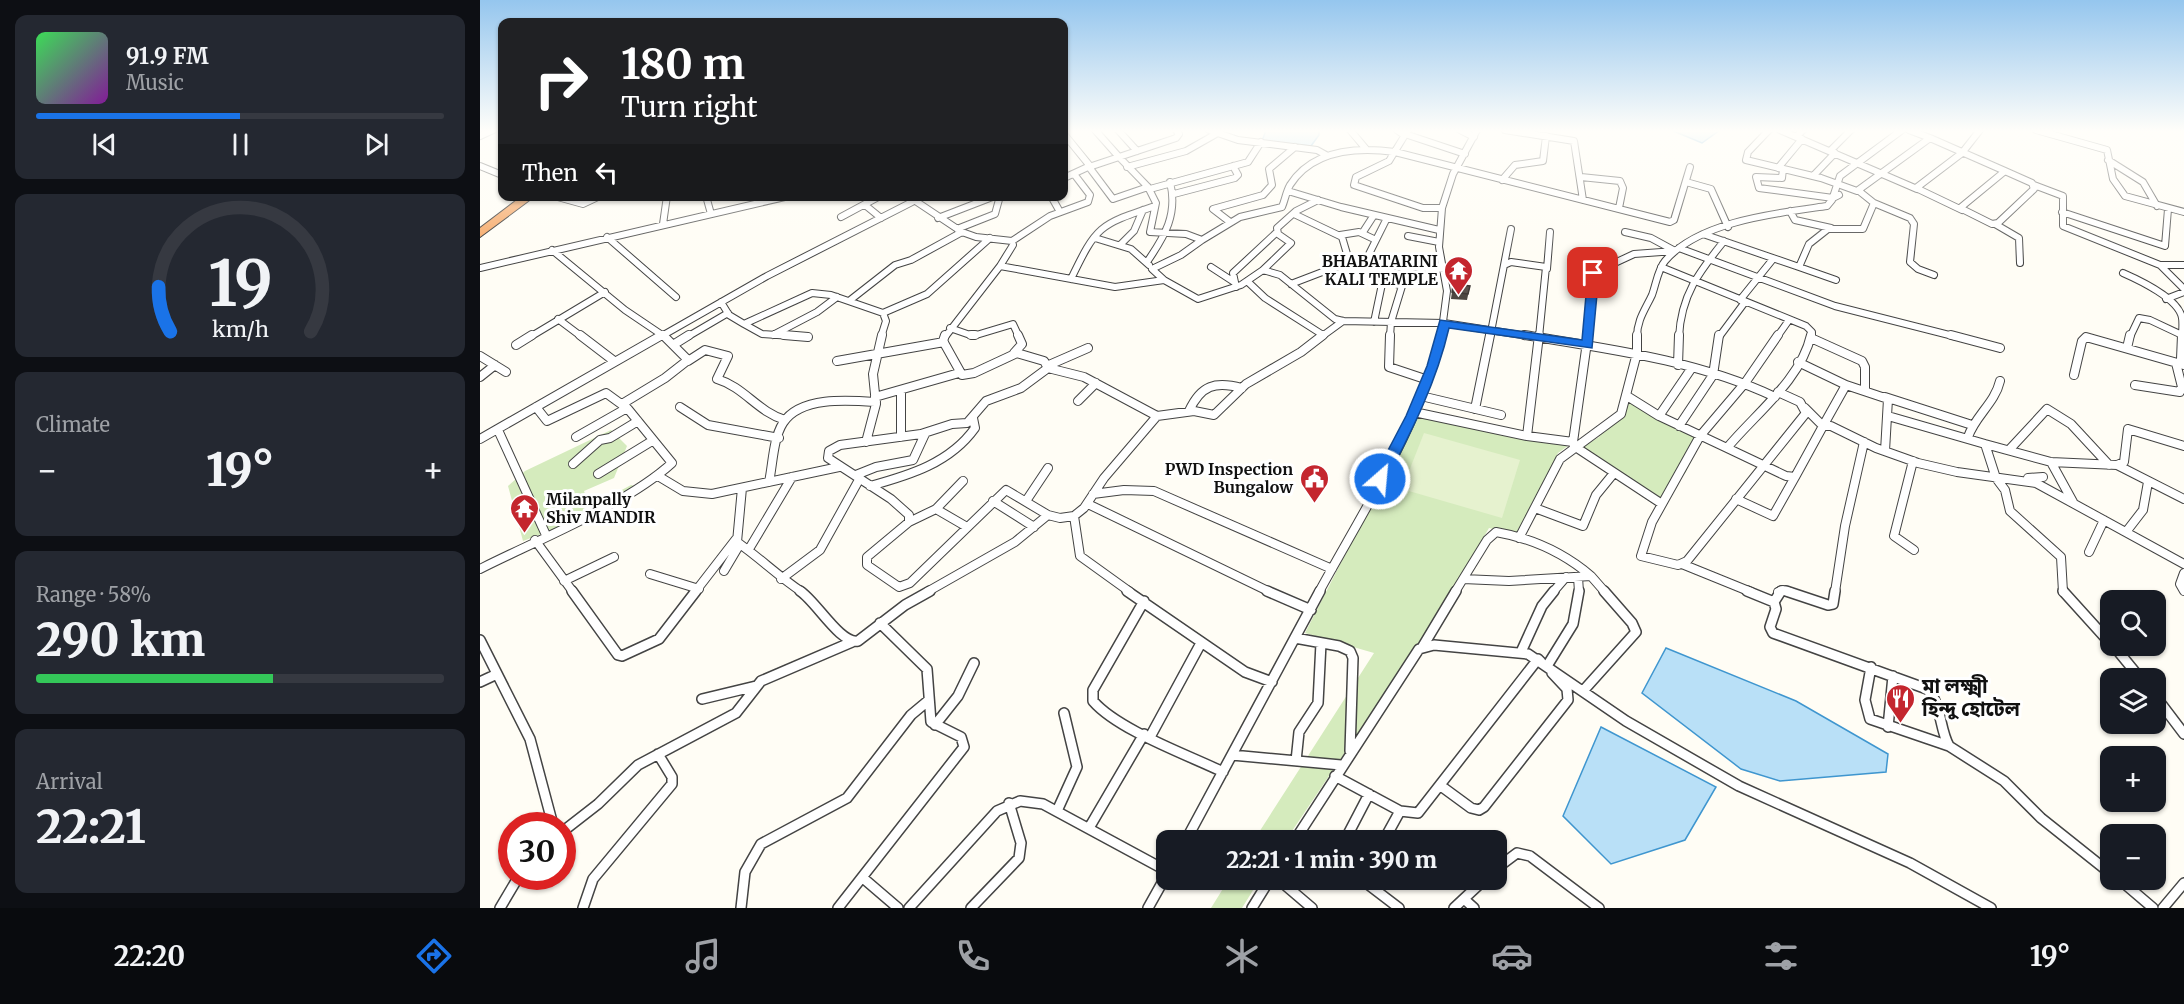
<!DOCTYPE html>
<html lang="en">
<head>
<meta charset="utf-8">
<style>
	:root { --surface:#171b24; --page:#242831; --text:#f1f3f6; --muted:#9ea1a6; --line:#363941; --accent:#1a73e8 }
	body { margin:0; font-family:Merriweather,"Noto Sans Bengali",serif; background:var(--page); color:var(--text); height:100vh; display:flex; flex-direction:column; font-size:22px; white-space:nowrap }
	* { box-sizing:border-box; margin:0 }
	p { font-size:20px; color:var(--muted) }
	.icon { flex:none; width:33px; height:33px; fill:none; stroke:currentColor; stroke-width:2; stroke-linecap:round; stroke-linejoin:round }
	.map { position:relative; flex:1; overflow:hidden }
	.panel { display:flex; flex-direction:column; gap:15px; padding:15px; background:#0d0f14; width:480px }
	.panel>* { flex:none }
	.banner { position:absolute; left:18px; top:18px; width:570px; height:183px; border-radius:12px; box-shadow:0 2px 4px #0004; background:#202124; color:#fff; overflow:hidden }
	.fabs { position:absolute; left:1620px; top:590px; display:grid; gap:12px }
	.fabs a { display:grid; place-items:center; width:66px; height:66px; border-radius:12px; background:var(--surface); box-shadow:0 2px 4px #0004; font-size:30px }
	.speed { position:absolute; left:18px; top:812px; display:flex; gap:12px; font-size:30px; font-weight:700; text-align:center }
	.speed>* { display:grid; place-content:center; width:78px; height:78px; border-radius:50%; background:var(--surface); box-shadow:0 2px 4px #0004; line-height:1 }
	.speed .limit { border:9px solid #d22; background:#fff; color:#111 }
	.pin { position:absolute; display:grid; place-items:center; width:51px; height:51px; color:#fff; margin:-26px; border-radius:12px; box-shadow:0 3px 9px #0006 }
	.me { position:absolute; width:66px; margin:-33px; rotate:27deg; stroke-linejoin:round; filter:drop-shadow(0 0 4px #0008) }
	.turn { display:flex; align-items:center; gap:21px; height:126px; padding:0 24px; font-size:27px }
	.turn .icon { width:78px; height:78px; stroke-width:2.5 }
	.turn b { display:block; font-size:42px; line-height:51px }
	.then { display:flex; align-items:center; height:57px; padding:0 24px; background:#0003; gap:12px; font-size:22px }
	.big { font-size:45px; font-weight:800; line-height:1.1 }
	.panel .tile { flex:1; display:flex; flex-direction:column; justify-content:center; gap:9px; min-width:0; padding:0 21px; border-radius:12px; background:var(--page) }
	.panel .dial { align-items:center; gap:0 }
	.dial svg { height:156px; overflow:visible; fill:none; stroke:var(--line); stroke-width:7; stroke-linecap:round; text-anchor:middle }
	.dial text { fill:var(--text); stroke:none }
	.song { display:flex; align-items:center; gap:18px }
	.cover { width:72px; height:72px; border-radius:9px; background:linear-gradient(135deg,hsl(130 70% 55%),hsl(290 70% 35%)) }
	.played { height:6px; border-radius:3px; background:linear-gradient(90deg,var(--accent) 50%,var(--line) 50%) }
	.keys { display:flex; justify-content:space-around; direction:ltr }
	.heat { display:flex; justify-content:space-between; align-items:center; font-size:33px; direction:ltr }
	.charge { height:9px; border-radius:4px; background:linear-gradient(90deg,#34c759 58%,var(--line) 0) }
	.trip { position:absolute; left:676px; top:830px; width:351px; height:60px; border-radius:12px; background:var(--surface); box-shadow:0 2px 4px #0004; font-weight:800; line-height:60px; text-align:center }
	.menu { display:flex; height:96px; justify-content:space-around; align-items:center; background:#090b0e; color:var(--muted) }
	.menu .icon { width:42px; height:42px }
	.menu .active { color:var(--accent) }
	.menu b { font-size:27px; color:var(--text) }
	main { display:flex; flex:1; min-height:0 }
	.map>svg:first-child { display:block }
	.green { fill:#d5ebbd }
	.pitch { fill:#e6f2cf }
	.water { fill:#b9e0f7; stroke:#3f96cf; stroke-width:1.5 }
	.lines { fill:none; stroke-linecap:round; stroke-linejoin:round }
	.street-far2-casing { stroke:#444; stroke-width:8 }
	.street-far1-casing { stroke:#444; stroke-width:10 }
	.street-casing { stroke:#444; stroke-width:12 }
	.highway-casing { stroke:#222; stroke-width:2 }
	.street-far2 { stroke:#fff; stroke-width:6 }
	.street-far1 { stroke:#fff; stroke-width:8 }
	.street { stroke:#fff; stroke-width:9 }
	.highway { fill:#f5a25d; fill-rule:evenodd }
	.wall { fill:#4d4742 }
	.building { fill:#5a524d; stroke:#3f3936; stroke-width:1.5 }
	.route { fill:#1a73e8; stroke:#114b97; stroke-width:1.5 }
	.labels { text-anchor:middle; stroke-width:6; stroke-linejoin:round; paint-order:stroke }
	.poi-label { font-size:16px; font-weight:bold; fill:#111; stroke:#fff; text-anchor:end }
	.near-poi-label { font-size:20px; font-weight:bold; fill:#111; stroke:#fff; text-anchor:start }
</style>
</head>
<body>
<main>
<section class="panel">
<div class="tile">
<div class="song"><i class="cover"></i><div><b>91.9 FM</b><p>Music</p></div></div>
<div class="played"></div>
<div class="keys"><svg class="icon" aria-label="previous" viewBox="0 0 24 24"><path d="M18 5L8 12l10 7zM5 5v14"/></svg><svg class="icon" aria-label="pause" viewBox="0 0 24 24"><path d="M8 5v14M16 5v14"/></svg><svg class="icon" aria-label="next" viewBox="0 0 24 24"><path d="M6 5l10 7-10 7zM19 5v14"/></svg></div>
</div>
<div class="tile dial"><svg viewBox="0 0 100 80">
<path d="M14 69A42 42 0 1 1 86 69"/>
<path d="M14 69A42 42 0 0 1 8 46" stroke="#1a73e8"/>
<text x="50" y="56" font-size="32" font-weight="700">19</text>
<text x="50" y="72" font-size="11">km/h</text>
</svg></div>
<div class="tile"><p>Climate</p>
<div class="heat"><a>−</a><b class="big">19°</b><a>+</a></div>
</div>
<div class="tile"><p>Range · 58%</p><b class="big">290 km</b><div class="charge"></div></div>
<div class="tile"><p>Arrival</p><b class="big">22:21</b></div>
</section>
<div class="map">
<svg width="1704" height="908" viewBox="0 0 1704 908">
	<rect width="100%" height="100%" fill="#fffdf5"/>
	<path class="green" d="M1147,400L1220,436L1206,472L1184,500L1101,448L1119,437Z
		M936,416L1089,445L1078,453L1037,535L1009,528L962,608L806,840H774L894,653L825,633Z
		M131,430L147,446L134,478L104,491L110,507L151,485L159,487L114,514L43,541L28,486L45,471Z
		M749,879H780L762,908H731Z"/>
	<path class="pitch" d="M944,433L1040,460L1022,518L922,489Z"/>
	<path class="water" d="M786,130H839V135L831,146L782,141Z
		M1191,130H1240L1222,143Z
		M1186,648L1316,701L1408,754L1406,772L1300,781L1261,769L1162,693Z
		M1121,727L1236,787L1205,840L1131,864L1083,816Z"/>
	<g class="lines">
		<defs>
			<path id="street-far2" d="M615,130L639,157L696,138L699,134L696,130
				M638,130L657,151
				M729,130L758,140L837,150L846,155
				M870,130L886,149
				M917,130L924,135
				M928,130L909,161L876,177L874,185L943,208H962
				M980,130L994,137
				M1025,130L1094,141L1103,200
				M1289,130L1268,152L1266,160L1341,178L1377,191L1450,138L1525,171
				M1300,130L1437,189
				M1429,130L1450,138
				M1556,130L1627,150L1633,179L1645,196L1704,212
				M584,134L610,166L584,178
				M925,134L985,154
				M0,136L13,130
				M1316,137L1323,130
				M1350,151L1371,130
				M639,157L668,187L633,199L609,167Z
				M1628,160L1663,182L1677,206
				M0,166L22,175
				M647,167L706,151L736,134
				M1298,168L1322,139
				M1303,169L1302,178L1276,177L1279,188L1353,198L1359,195
				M1525,171L1552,183L1554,189L1518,223L1512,224L1480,208Z
				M1333,176L1355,153
				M1101,177L1140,181L1143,188L1139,208
				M1022,180L1035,165L1063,161L1066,136
				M1206,182L1231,189L1248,227
				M1554,185L1583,196V226L1680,265L1704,289
				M668,187L676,203L670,232L706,234L722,240L760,217L802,207C805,200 806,192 810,185C833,149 877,147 915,152L1190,222L1194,220L1210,167
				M670,189L768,162L781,142
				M808,191L861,207L959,230
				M1379,191L1394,203L1430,218L1434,224L1430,262L1438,269L1454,275
				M694,194L755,178L758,175L753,166
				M74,196L103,204L120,196
				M226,196L231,214
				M571,196L580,212
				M434,200L482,232L496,237L532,241L533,245L520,266L635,287L684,280L718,299L761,285L783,270
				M838,200L816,211L797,228L798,234L811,243L783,270L800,275L855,319L863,321L964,323L1054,337
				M385,205L401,218
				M1482,210L1436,188L1482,153L1500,130
				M1310,211L1315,220L1351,228
				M1582,212L1685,246L1688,209
				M814,214L862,237L870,264
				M361,217L400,196
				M458,218L515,196
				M750,222L733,209L783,195L792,185L789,169L815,147
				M183,224L187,196
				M1515,224L1539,238L1540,263
				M477,229L515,214L520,196
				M883,232L894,215
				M1223,234L1319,267L1329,244L1348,229H1383L1394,203
				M860,235L879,232L896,240
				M928,236L959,242
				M127,237L196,297
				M615,238L651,249L669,265
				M532,241L570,216L608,202L610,195L594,174
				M640,245L654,231L663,210
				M1199,248L1355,306L1477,337
				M72,250L145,310L185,337
				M667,262C685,236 698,214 690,182
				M884,264L907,218
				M1024,265L1031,229
				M1681,265H1704
				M731,267L754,282
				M1181,267L1326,326L1332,332L1331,337
				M1319,267L1356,280
				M0,268L309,196
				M1067,269L1070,232
				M1643,273C1659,280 1699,299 1702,318C1703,324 1702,331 1702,337
				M591,279C617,225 619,225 675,206
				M684,280L672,269L701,255L722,240
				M903,280L922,286L911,322L910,337
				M767,281L785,298L843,335
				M811,284L858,266L878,264L964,269
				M756,287L753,273L797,232
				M1686,299L1704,292
				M1260,300L1293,259
				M369,301L415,265L431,260L482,232
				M241,302L249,315L264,324L332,293L351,295L403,313L406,321L401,337
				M403,313L447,294L510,238
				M78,319L102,337
				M894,322L906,265
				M264,324L282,334L327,337
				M470,328L493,336L533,324L539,337
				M293,335L337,312L357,297
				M50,337L125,292
				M180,337L287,276L432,202L433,196
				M207,337L248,313
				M465,337L520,266
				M841,337L863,321
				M961,337L967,291L959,247L962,208L973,174L997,130
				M1010,337L1024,265L1031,262L1066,267L1059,337
				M1108,337L1113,273L1154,254L1195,251L1171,238L1145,232
				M1157,337C1157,320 1165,310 1172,295C1176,284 1178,269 1185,261C1219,221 1298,213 1347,206L1352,200L1360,176L1422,130
				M1199,337C1201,295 1219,272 1244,241
				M1239,337L1265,302
				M1297,337L1309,320
				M1650,337L1659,318L1670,320L1704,336"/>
			<path id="street-far1" d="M100,335L134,361
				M304,335L328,337
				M465,335L463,341L482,375L494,373L537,353L564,361L568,368L541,388L506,401L487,423L472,424L441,434L360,445L349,451L348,458L411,499L429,515V522L387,557V565L419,587L430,583L526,490L568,515L580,518L594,516L604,508L624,478L677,416
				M491,335H495
				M910,335L909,367L948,380
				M1044,335C1129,349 1216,360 1295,397
				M1059,335L1047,436L1093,442L1108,335
				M1331,335C1321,380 1275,414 1247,448L1306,476L1315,477L1343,426H1351L1396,448L1438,463L1477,472L1556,483L1704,564
				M1471,335L1520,348
				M1702,335L1701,359L1704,365
				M1331,338L1382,361L1385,367V390
				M36,345L52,335
				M193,345L209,335
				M1647,348L1650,335
				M534,353L542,344L538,335
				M0,356L26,372
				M208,361L225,350L248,356L237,379C264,387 278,412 305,420
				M357,361L464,342
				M1318,362L1366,385L1343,426L1325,408
				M569,365L608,348
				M1198,365L1199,335
				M568,368L604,377L677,416L714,411L734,415L766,384L821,352L843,335
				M1594,375L1602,341L1606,337L1704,365
				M0,377L15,365
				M1366,385L1408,399L1405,451
				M1655,385L1700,392L1702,387L1696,363
				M421,390V437
				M1298,392L1320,402L1326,413L1207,561L1198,565L1161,556L1172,522L1220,436L1265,383L1298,335
				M941,396L1021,415
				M1147,396L1179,416L1211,369
				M395,397L479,373
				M1405,397L1492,425
				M598,401L616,383
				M142,404L185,378L208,360L183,335
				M200,407L228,425L299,438
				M995,409L1010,335
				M709,411C721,385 735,381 762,388
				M934,412L1047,436
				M1179,416L1247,448
				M1408,416L1505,444L1516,478L1525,490L1530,511L1581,557L1583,592
				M1199,426L1233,375L1239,335
				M18,430L66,535
				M96,437L147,408
				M1488,437C1495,416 1515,403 1520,381
				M0,439L182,335
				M386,442L396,404L393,374L402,335
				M1093,442L1094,446L1182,504
				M1505,444L1571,462L1637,465L1644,462L1648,429L1704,446
				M1529,450L1567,409L1591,424L1629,465
				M1433,461L1414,536L1434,550
				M1571,462L1593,502
				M93,464L120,440L130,438L158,421
				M1637,465L1704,499
				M118,474L172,441
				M376,475L396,467L433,460L445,434
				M178,476L203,491L232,494L359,467
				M1548,478L1563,477
				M289,482C293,463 293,439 303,423C320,396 369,400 396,402
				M390,486C430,475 470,463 495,428L493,418
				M262,488L257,542C280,558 299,577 322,592
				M613,494L644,490L674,491L852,569
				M1256,499L1293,516L1315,477
				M513,501L554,527
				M546,501L568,468
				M608,504L790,592
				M1055,508L1103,526L1116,495L1134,473
				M456,509L487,527
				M594,516L600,556L650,592
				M429,522L456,509L483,481
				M1016,532C1051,538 1084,553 1111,576L1029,581L983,579L1007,540Z
				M1646,532L1663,510L1668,482
				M1039,538L1080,459L1141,414L1157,353V335
				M55,540L93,592
				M269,549L312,477
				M1609,552L1624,520
				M1202,564L1271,592
				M0,569C57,540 146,505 192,463L148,409L126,393L67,421L56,407
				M244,571L260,544
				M1704,573L1700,584L1704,591
				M170,574L219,589
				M1111,576L1125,592
				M1098,577L1099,592
				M301,579L340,550L380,478
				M84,581L134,557
				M215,592L256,539
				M447,592L535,542L568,515
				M839,592C882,513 941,423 961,335
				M975,592L983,579
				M1073,592L1086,577
				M1298,592L1303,590L1310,592
				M1355,592L1365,526L1384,442"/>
			<path id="street" d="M92,591L138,655L142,656L179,639L216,591
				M320,591C336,601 360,644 378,641L425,605L450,591
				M647,591L765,672L792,682
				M787,591L831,610
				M1267,591L1294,602L1296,609L1290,627L1293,633L1447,689C1462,704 1459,728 1469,746L1524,781L1561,818L1630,873
				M1306,591L1348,605L1353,604L1355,591
				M1583,591L1630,643
				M664,601L613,690V701C638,730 708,755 743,772
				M1294,602L1301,591
				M815,638L859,646L870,651L873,658L870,751
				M0,640L50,739L73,825
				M1633,645L1660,678
				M943,646L976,591
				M1041,652L1062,606L1074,591
				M1067,666L1093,624L1099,591
				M1391,667L1385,700L1390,719L1469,746
				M0,682L17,674
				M1103,691L1156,632L1152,623L1124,591
				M1676,697L1704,734
				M222,699L276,686
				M455,725L478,696L494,663
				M1408,727L1413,676
				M670,737L721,643
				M752,755L861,765
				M816,761L819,732L838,703L841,643
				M855,776L920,811L938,813L1058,659L1061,662
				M961,786L991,808L999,810L1004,807L1088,700L1087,689L1072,673
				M577,811L597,767L584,713
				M609,828L664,734
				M82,832L118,804L158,765L256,713L281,681L372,642
				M820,833L829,840
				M706,840L840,591
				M815,840L939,649L954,645L1048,654L1146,721L1259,786L1430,863L1511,908
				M865,840L889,794
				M904,840L920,811
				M1017,868L1037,853L1050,856L1119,908
				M383,878L418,908
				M798,879L832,908
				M881,879L919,908
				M1639,879L1673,908
				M984,899L994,908
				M20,908L39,876
				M103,908L113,879L192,784V777L178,754
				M261,908L265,872L281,844L367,798L431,715L449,700
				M358,908L484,747L481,737L451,722L447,669L400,623
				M429,908L517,811L540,801L563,804L687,871
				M491,908L539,858L541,843L529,803
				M668,908L687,874
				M772,908L790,879
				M974,908L1005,879
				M1683,908L1704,883"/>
			<path id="highway" d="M42,196H55L0,237V228Z"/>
		</defs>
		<use href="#street-far2" class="street-far2-casing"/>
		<use href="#street-far1" class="street-far1-casing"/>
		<use href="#street" class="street-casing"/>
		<use href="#highway" class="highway-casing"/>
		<use href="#street-far2" class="street-far2"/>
		<use href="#street-far1" class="street-far1"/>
		<use href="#street" class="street"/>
		<use href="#highway" class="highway"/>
	</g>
	<path class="wall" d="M973,284L990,286L987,300L971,299Z"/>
	<path class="building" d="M973,284L990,286L988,294L972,292Z"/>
	<linearGradient id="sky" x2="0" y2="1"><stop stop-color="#95c6ee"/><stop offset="0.51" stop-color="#fffefa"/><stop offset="1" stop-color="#fffefa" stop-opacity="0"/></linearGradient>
	<rect width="1704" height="257" fill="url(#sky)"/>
	<path class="route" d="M1113,269L1119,273L1112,348L969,328C956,384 931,432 905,483H895L893,479L926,416L947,366L960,320L1102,340L1108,273Z"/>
	<defs>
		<symbol id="temple-pin" viewBox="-11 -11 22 30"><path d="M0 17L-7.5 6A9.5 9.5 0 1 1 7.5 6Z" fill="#c4262e" stroke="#fff"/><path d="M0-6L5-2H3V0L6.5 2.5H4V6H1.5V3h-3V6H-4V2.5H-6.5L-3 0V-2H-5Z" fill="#fff"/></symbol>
		<symbol id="civic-pin" viewBox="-11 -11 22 30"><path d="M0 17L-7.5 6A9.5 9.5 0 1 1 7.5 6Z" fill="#c4262e" stroke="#fff"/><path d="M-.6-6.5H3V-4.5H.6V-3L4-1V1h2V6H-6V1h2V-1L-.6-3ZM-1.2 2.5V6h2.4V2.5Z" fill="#fff"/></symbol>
		<symbol id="restaurant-pin" viewBox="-11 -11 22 30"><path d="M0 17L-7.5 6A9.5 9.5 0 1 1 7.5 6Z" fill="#c4262e" stroke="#fff"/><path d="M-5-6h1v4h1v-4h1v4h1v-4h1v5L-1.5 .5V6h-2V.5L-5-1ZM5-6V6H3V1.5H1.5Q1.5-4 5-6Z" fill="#fff"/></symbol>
	</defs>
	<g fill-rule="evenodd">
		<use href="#temple-pin" x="962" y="254" width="33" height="45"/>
		<use href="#civic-pin" x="818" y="462" width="33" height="45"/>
		<use href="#temple-pin" x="28" y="492" width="33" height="45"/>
		<use href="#restaurant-pin" x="1404" y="682" width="33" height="45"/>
	</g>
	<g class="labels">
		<g class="poi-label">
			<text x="958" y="267">BHABATARINI<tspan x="958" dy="18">KALI TEMPLE</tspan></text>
			<text x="813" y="475">PWD Inspection<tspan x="813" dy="18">Bungalow</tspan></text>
			<text x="66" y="505" text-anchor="start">Milanpally<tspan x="66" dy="18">Shiv MANDIR</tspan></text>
		</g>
		<g class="near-poi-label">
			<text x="1442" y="693">মা লক্ষ্মী<tspan x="1442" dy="23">হিন্দু হোটেল</tspan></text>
		</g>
	</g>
</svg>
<div class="fabs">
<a><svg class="icon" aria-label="search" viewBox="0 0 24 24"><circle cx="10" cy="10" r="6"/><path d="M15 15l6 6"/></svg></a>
<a><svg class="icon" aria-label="layers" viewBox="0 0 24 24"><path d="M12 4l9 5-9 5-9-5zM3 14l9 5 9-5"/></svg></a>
<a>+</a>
<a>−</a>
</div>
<div class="speed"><div class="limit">30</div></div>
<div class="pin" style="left:1113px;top:273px;background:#d93025"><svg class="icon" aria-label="arrive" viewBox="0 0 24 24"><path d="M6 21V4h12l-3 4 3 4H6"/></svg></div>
<svg class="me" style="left:900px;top:479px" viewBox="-20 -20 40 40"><circle r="17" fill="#1a73e8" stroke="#fff" stroke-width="3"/><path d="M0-11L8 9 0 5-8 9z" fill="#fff"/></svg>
<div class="trip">22:21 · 1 min · 390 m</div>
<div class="banner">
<div class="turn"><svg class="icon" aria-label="right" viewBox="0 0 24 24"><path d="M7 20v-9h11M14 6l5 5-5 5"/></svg><div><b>180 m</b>Turn right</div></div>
<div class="then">Then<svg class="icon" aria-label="left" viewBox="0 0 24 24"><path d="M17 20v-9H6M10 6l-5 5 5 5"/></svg></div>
</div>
</div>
</main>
<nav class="menu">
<b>22:20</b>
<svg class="icon active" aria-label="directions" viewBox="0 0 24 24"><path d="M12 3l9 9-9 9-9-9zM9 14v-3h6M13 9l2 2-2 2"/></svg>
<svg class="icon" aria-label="music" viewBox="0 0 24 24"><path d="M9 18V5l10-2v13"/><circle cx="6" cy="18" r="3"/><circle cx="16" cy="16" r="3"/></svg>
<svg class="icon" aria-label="phone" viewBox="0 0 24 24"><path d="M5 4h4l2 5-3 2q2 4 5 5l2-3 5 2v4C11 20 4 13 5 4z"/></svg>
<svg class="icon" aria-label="climate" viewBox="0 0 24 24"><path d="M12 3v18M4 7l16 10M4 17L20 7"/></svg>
<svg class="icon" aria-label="car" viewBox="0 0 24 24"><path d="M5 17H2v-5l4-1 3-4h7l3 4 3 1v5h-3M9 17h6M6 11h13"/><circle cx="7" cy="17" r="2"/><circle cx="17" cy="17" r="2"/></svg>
<svg class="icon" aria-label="filters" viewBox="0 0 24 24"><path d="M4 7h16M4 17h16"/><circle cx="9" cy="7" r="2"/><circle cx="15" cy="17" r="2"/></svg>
<b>19°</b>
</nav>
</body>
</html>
